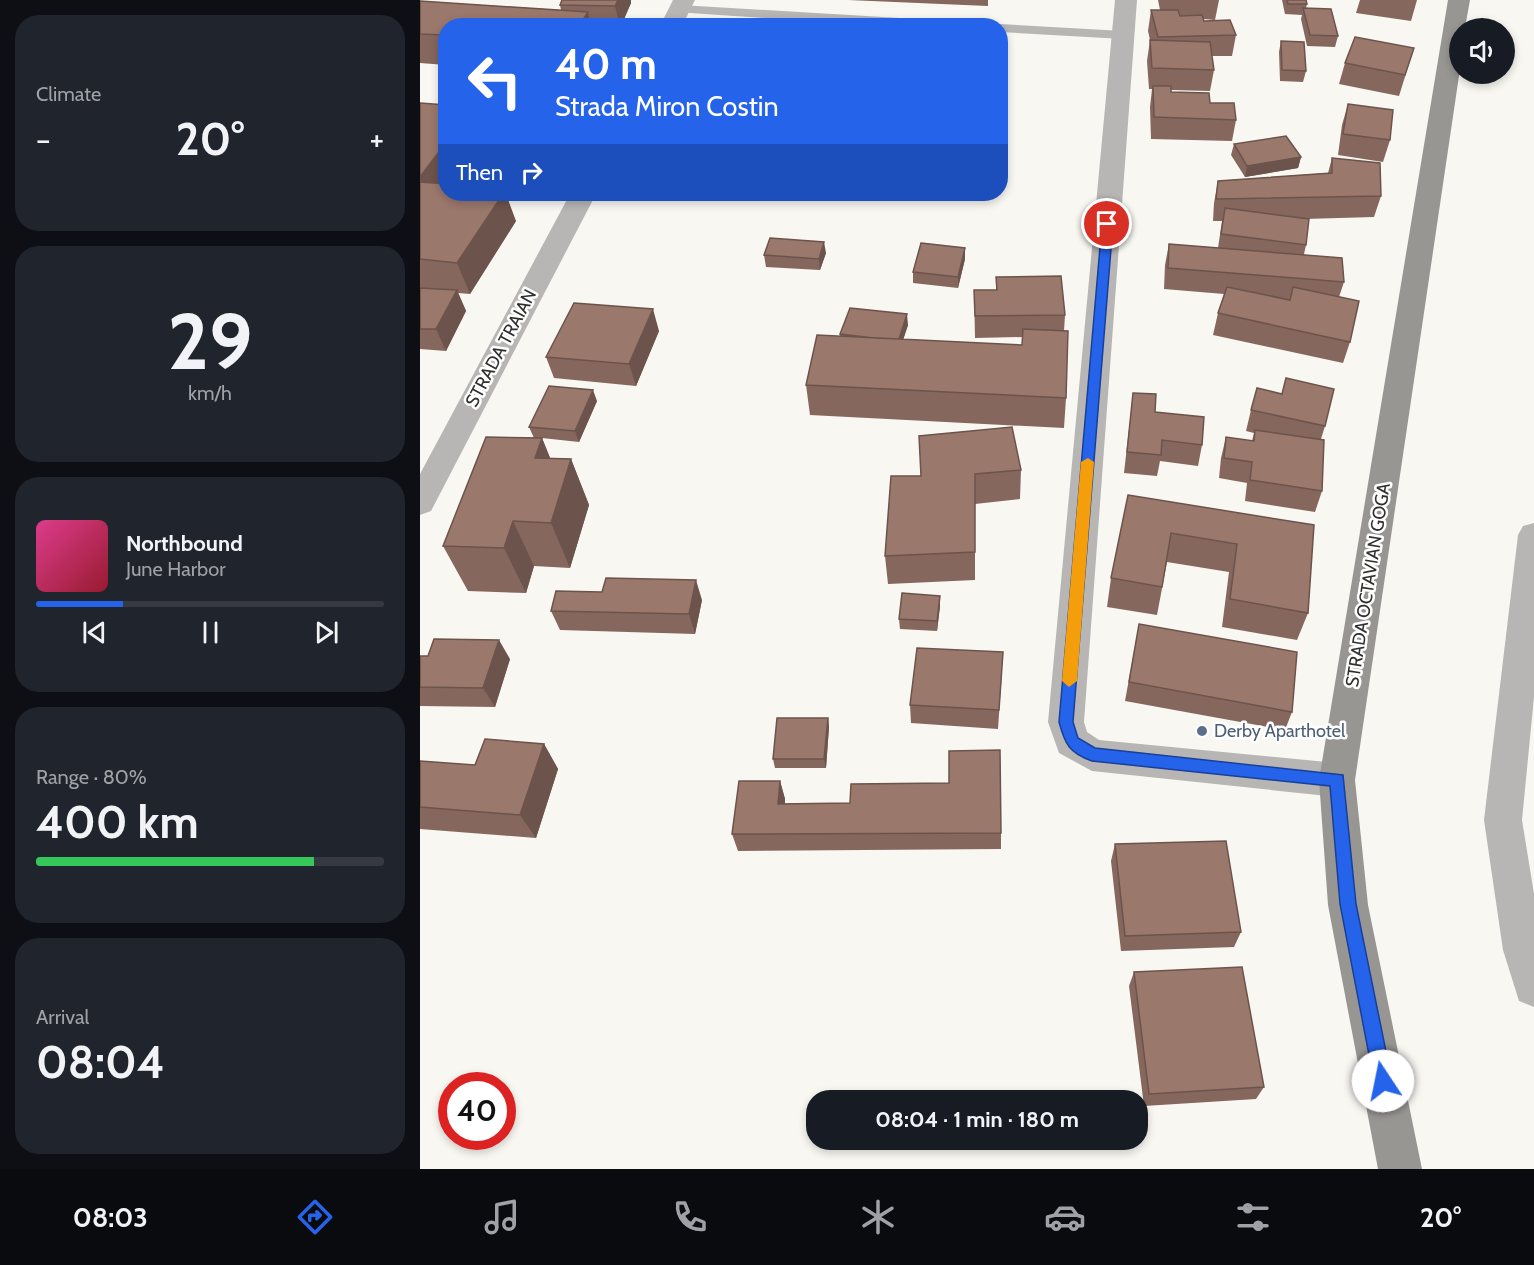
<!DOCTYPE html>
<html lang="en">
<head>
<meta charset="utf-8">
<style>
	:root { --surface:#171b24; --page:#20242c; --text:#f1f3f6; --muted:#9ea1a6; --line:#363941; --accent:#2563eb }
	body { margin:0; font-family:Cabin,sans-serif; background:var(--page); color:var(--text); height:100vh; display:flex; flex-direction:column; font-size:22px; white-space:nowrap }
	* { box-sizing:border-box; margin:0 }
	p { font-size:20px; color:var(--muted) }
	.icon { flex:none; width:33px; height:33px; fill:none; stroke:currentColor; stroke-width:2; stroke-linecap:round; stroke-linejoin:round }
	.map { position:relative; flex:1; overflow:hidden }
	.side { display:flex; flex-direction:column; gap:15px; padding:15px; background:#0d0f14; width:420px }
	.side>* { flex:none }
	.guide { position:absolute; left:18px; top:18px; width:570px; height:183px; border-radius:24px; box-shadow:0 3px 9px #0003; background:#2563eb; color:#fff; overflow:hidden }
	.tools { position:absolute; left:1029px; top:18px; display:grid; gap:12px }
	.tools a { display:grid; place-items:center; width:66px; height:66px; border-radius:50%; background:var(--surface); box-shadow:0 3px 9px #0003; font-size:30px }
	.speed { position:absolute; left:18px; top:1072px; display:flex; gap:12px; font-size:30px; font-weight:700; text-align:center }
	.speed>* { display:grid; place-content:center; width:78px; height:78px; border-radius:50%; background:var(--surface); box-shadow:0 3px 9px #0003; line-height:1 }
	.speed .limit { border:9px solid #d22; background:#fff; color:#111 }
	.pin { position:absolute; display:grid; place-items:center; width:51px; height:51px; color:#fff; margin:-26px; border:3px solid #fff; border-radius:50%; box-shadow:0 2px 6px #0007 }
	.me { position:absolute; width:66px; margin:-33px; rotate:349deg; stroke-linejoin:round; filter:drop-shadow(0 0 4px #0008) }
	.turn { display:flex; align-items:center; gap:21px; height:126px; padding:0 18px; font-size:27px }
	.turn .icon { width:78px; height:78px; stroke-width:2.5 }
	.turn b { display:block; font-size:42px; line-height:51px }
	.then { display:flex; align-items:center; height:57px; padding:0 18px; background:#0003; gap:12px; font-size:22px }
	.big { font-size:45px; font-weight:700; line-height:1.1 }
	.side .widget { flex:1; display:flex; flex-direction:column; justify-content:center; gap:9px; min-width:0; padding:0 21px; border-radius:24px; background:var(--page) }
	.side .dial { align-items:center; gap:0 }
	.dial b { font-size:78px; line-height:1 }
	.song { display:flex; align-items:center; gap:18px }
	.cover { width:72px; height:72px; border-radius:9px; background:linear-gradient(135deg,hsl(330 70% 55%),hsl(350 70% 35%)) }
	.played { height:6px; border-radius:3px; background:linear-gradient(90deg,var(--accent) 25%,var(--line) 25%) }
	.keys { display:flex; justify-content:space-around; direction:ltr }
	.heat { display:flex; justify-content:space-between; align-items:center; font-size:33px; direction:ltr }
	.charge { height:9px; border-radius:4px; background:linear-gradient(90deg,#34c759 80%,var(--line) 0) }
	.trip { position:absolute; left:386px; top:1090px; width:342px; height:60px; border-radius:24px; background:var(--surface); box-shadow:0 3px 9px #0003; font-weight:700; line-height:60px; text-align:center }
	.tab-bar { display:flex; height:96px; justify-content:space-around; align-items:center; background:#090b0e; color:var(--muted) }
	.tab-bar .icon { width:42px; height:42px }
	.tab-bar .selected { color:var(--accent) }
	.tab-bar b { font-size:27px; color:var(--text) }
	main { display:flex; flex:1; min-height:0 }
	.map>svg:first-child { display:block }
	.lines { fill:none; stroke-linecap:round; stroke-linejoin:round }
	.lane { fill:#b7b6b4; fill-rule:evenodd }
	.street { fill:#b7b6b4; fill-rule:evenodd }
	.secondary { fill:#979693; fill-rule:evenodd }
	.wall { fill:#85675d }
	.shaded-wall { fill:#6c544c }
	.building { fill:#9b786c; stroke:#6c544c; stroke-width:1.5 }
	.route { fill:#2563eb; stroke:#184099; stroke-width:1.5 }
	.slow { fill:#f59e0b }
	.service-dot { fill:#5c6f8a; stroke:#fff; stroke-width:2 }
	.labels { text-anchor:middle; stroke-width:5; stroke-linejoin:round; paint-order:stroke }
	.street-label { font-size:18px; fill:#30302e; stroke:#fff }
	.service-label { font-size:18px; fill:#4e5e75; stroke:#fff; text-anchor:start }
</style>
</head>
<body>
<main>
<section class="side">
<div class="widget"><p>Climate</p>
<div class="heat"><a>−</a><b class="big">20°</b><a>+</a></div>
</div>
<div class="widget dial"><b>29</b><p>km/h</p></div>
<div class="widget">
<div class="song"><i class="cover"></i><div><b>Northbound</b><p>June Harbor</p></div></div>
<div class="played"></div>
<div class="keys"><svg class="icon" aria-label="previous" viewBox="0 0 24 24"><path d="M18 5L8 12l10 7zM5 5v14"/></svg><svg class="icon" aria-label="pause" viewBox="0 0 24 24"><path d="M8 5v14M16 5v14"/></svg><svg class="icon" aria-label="next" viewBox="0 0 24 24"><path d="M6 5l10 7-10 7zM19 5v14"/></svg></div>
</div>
<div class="widget"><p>Range · 80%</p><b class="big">400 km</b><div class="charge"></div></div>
<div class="widget"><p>Arrival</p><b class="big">08:04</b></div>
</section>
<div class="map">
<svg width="1114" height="1169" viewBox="0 0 1114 1169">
	<rect width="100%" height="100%" fill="#f8f7f2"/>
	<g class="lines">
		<path class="lane" d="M260,5L546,22L553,26H464L255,12L253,9Z
			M580,24L703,31L710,35L703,39L580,32V26H574Z"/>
		<path class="street" d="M253,0H275L262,26H240Z
			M695,0H717L664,722L667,732L679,740L917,763L930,768L935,780L930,792L917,797L672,771L639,753L628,722Z
			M150,194H176L11,511L0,515V474Z
			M1114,523V697L1102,820L1114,894V1007L1099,1001L1083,950L1064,820L1098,535L1103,526Z"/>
		<path class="secondary" d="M1028,0H1050L1045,28H1040V69L935,780L948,905L1002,1169H958L908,905L899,780Z"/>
	</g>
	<path class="wall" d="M428,0H568V6Z
		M738,0H799L795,20L784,19V21L816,35L812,56H792L794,70L790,91L751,90V92L790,103L816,120L812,141L731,139L730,107L732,89H729L727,61L730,40L728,31L731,10H740Z
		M862,0H886L887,4L886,8L918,36L915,47L887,46L881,19L882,15L865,14Z
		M940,0H997L991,21L936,13Z
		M0,1L141,10L140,5L211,3L201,26H26V65L0,63Z
		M861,41L886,71L883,82L860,81L859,52Z
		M994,48L979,96L919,84L925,63Z
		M0,103L26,105V176L20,184L96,221L50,294L38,293L46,311L26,351L0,349Z
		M928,104L970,140L963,162L918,155L922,125Z
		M814,144L881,157L878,168L825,177L811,155Z
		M912,158L961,196L954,217L884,219L886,245L884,254L924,282L919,297L930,342L923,363L793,335L798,313L804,294L744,289L745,265L749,244L798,248L802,221H793L794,203L798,181L908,173Z
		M406,253L400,270L346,267L344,255Z
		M545,259L538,288L493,283V272Z
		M576,277L645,315L644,331L646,398L644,428L390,415L386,385L420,337V334L488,325L483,340L602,345L603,337L555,338L554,290H576Z
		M239,331L216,386L134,378L126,357Z
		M713,393L735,412L782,445L778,466L740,461L737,476L704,473Z
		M177,401L159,442L122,438L130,458L151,459L169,505L150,568L114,566L106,593L48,591L23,546L121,438H114L109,427Z
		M831,410L905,426L901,439L902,491L895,512L825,501L827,483L799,478L801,458L806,437L832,441L834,433L826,431Z
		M601,470L600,499L555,504V580L468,584L465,556L501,476Z
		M708,495L894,525L888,613L877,640L802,627L809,572L747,562L737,615L687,607L691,578Z
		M520,596V606L517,631L480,629L479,619Z
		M282,600L275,634L140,630L131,611Z
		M719,624L872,712L865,730L705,701Z
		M0,656L90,659L75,707L0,706Z
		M582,671L578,729L491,723L490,705Z
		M408,718L409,727L406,768H355L353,759Z
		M124,744L138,769L116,838L0,829V761L55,765Z
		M360,781L365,799V804L430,803L529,783L581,833V849L318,851L312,834Z
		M695,844L821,932L814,947L701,951L691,861Z
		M714,972L844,1087L836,1099L724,1106L709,986Z"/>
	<path class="shaded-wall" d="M198,0H211V3L201,26H200L195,6Z
		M168,12L171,26H159Z
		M24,145L26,149V176L7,202L0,185V177Z
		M881,157L878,168L825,177L827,166Z
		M83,194H86L96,221L50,294L37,263Z
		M404,242L406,253L400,270L399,259Z
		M545,248V259L538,288V277Z
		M37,290L46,311L26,351L16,329Z
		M233,309L239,331L216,386L209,364Z
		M487,314L488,325L479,352L478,341Z
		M173,390L177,401L159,442L155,431Z
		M122,438L141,485L115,458Z
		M151,459L169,505L150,568L131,523Z
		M93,521L114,566L106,593L84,548Z
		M276,580L282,600L275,634L269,614Z
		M520,596V606L517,631V621Z
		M79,640L90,659L75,707L63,688Z
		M408,718L409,727L406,768L404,759Z
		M124,744L138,769L116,838L100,815Z
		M360,781L365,799L363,821L358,804Z"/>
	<path class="building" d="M142,0H198L195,6L140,5Z
		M867,0H886L887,4H868Z
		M0,1L168,12L159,26H26V35L0,34Z
		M883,8L911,9L918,36L890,35Z
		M731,10H758L760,16L782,15L784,21L810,20L816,35L738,37Z
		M935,37L994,48L985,75L925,63Z
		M730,40L790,42L794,70L732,68Z
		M861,41L884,42L886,71L862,70Z
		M733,86H751V92L789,93L790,103H814L816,120L734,117Z
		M0,103L26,105V145H24L0,177Z
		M928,104L973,110L970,140L923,134Z
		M866,136L881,157L827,166L814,144Z
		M912,158L960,163L961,196L796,199L798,181L912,173Z
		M0,182L26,184V194H83L37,263L0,259Z
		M805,208L889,219L886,245L801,234Z
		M350,238L404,242L399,259L344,255Z
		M501,243L545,248L538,277L493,272Z
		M749,244L922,258L924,282L748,268Z
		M641,276L645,315L555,316L554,290H577L576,277Z
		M807,287L870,300L873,287L939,301L930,342L798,313Z
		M0,288L37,290L16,329H0Z
		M154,303L233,309L209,364L126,357Z
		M430,308L487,314L479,339L454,338L420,334Z
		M603,329L648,331L646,398L386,385L397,335L602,345Z
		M866,378L914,389L905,426L831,410L837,388L862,394Z
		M129,386L173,390L155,431L109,427Z
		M713,393L736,394L735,412L784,417L782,445L742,440L741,455L707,452Z
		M592,427L601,470L555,474V552L465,556L471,476H501L499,436Z
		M835,430L904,440L902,491L830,480L832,462L804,458L806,437L834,441Z
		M66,437L122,438L115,458L151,459L131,523L93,521L84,548L23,546Z
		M708,495L894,525L888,613L810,599L817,544L751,533L742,587L691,578Z
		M186,578L276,580L269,614L131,611L136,591L182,592Z
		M482,593L520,596L517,621L479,619Z
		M719,624L877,652L872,712L709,682Z
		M14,639L79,640L63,688L0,687V656H8Z
		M497,648L583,652L579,710L490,705Z
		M357,718H408L404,759H353Z
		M65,739L124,744L100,815L0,807V761L55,765Z
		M580,750L581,833L312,834L319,781H360L358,804L430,803L431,784L529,783V751Z
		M806,841L821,932L705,936L695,844Z
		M822,967L844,1087L729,1094L714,972Z"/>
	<path class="route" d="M687,221L693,224L653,722L658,738L675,748L923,775L936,904L972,1081L969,1087L963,1090L957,1087L954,1081L920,904L910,786L672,761C649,753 645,744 639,722L682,224Z"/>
	<path class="slow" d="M668,458L674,462L657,681L649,687L642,681L661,462Z"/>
	<circle class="service-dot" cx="782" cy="731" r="6"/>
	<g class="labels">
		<g class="street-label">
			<text transform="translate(81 348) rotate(-62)" y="6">STRADA TRAIAN</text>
			<text transform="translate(948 585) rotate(-81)" y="6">STRADA OCTAVIAN GOGA</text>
		</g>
		<g class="service-label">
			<text x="794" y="737">Derby Aparthotel</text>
		</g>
	</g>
</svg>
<div class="tools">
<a><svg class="icon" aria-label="sound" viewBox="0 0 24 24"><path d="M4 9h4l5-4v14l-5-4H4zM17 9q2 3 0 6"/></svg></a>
</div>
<div class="speed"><div class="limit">40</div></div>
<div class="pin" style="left:687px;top:224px;background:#d93025"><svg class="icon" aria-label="arrive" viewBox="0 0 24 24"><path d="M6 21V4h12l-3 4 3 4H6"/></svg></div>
<svg class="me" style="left:963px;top:1081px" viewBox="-20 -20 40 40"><circle r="19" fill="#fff"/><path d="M0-13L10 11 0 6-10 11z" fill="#2563eb"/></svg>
<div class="trip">08:04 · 1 min · 180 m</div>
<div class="guide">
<div class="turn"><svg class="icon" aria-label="left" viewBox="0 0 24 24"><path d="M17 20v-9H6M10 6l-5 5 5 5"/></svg><div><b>40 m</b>Strada Miron Costin</div></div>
<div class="then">Then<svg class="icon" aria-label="right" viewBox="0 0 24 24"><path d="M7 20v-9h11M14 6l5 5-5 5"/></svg></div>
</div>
</div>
</main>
<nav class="tab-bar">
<b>08:03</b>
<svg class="icon selected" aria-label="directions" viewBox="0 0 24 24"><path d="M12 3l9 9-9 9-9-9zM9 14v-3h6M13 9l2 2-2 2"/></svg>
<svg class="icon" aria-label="music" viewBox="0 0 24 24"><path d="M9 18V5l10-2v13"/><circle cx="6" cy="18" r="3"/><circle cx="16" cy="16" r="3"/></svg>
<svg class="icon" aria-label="phone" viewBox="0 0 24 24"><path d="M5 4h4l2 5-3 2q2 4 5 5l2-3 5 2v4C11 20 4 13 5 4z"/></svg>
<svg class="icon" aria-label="climate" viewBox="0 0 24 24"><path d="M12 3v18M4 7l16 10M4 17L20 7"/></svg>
<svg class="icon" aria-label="car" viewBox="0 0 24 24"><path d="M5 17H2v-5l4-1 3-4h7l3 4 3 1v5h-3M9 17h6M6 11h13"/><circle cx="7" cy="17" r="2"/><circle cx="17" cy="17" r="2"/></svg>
<svg class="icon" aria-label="filters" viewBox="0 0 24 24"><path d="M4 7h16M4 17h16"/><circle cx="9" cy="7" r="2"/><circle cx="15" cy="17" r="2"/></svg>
<b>20°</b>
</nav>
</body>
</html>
